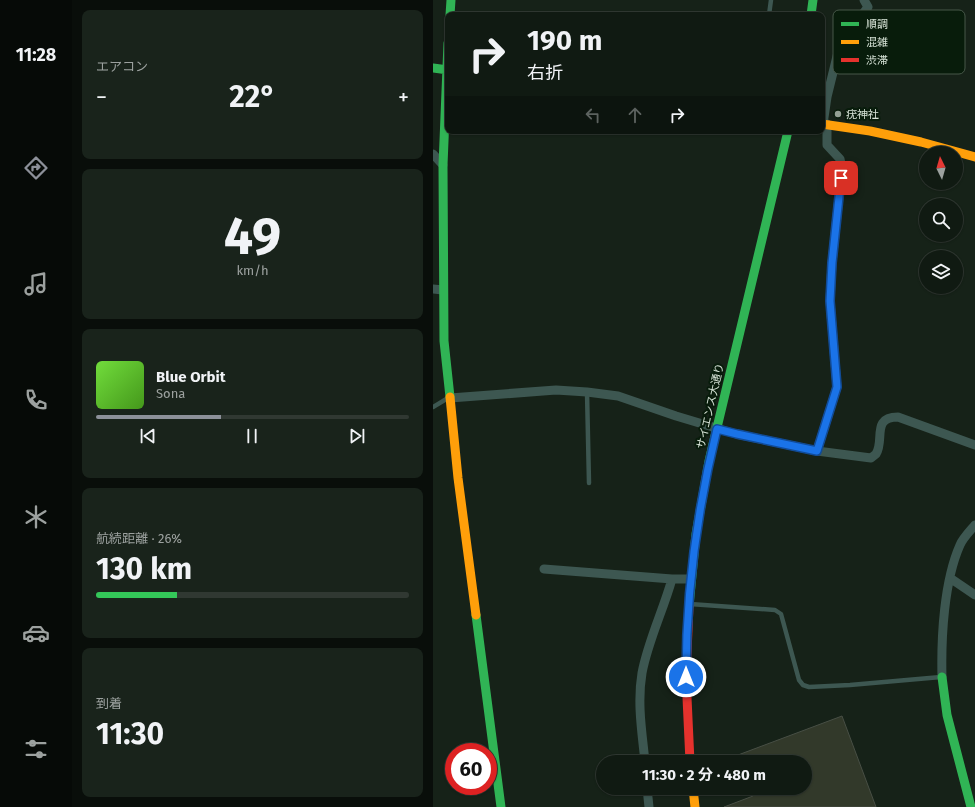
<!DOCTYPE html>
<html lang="ja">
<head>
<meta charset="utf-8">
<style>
	:root { --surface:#101a12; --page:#19231b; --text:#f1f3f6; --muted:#9ca19f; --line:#303832; --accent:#8c9099 }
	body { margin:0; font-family:"Fira Sans","Noto Sans JP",sans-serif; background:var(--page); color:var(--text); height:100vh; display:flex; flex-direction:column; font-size:15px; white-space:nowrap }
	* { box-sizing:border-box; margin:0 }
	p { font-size:13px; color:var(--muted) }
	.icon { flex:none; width:22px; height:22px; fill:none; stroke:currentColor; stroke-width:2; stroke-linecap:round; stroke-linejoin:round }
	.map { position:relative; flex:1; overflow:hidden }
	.panel { display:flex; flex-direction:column; gap:10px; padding:10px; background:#090e0a; width:361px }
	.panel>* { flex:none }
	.banner { position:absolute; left:12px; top:12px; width:380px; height:122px; border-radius:8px; box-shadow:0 1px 3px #0004,0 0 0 1px var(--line); background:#101a12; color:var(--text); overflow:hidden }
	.needle { width:26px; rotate:355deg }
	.tools { position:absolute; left:486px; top:146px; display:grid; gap:8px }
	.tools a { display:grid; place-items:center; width:44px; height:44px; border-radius:50%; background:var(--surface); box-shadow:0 1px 3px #0004,0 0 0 1px var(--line); font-size:20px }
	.speed { position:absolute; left:12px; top:743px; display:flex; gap:8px; font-size:20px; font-weight:700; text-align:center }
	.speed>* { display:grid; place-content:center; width:52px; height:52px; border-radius:50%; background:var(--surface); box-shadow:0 1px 3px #0004,0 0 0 1px var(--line); line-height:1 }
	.speed .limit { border:6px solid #d22; background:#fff; color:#111 }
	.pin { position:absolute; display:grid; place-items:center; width:34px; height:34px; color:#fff; margin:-17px; border-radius:8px; box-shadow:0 2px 6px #0006 }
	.me { position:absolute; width:44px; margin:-22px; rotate:0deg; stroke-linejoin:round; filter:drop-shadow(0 0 3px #0008) }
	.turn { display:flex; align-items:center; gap:14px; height:84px; padding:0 16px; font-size:18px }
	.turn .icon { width:52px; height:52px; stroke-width:2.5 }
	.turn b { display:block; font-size:28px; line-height:34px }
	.lanes { display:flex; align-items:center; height:38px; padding:0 16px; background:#0003; justify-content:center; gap:20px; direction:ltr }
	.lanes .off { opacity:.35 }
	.big { font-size:30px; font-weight:700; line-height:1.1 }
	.panel .tile { flex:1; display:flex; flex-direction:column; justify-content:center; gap:6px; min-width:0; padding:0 14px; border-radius:8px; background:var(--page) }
	.panel .dial { align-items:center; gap:0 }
	.dial b { font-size:52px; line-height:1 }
	.song { display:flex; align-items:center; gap:12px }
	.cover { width:48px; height:48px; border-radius:6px; background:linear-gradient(135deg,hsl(100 70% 55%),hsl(100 70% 35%)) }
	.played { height:4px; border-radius:2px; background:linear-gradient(90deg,var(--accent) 40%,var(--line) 40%) }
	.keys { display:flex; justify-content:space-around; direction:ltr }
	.heat { display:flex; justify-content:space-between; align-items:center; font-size:22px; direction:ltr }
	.charge { height:6px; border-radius:3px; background:linear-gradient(90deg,#34c759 26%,var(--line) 0) }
	.trip { position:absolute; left:163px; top:755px; width:216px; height:40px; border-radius:20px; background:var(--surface); box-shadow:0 1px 3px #0004,0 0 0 1px var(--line); font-weight:700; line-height:40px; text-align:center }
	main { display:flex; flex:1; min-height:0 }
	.tab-bar { display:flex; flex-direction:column; width:72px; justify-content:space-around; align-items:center; background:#060a07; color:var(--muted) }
	.tab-bar .icon { width:28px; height:28px }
	.tab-bar .on { color:var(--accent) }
	.tab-bar b { font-size:18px; color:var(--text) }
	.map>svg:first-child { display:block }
	.building { fill:#32392a; stroke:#484f45 }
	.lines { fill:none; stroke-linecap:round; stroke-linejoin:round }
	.lane { stroke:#3d5751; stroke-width:4.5 }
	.street { stroke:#3d5751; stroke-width:9 }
	.fast { stroke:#30b455; stroke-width:9 }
	.slow { stroke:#ff9f0a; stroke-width:9 }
	.jam { stroke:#e5322d; stroke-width:9 }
	.route-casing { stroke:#114b97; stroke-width:10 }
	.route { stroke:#1a73e8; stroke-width:7 }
	.poi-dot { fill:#939f94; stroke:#081c0b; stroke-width:1.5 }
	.labels { text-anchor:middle; stroke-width:4; stroke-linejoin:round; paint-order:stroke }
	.poi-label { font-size:11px; fill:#d6e2d6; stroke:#081c0b; text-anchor:start }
	.street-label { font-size:11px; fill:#d6e2d6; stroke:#081c0b }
	.key { fill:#081c0b; stroke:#465748; stroke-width:1 }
	.key-label { font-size:11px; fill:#d6e2d6 }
</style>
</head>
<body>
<main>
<nav class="tab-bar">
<b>11:28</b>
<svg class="icon on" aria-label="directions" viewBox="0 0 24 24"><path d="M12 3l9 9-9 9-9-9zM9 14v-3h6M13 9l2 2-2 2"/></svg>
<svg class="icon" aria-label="music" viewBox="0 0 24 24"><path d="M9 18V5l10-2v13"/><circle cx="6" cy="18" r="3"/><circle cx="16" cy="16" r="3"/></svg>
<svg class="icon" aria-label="phone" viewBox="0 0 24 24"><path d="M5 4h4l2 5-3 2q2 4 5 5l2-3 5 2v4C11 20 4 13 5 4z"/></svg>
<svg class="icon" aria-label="climate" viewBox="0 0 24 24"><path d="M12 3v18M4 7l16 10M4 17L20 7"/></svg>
<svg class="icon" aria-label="car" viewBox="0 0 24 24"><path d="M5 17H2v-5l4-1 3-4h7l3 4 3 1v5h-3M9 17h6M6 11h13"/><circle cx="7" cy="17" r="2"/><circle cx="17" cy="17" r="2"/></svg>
<svg class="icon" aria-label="filters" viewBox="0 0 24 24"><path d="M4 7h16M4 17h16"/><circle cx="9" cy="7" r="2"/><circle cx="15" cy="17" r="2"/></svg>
</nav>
<section class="panel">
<div class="tile"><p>エアコン</p>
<div class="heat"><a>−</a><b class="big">22°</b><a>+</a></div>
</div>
<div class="tile dial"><b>49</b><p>km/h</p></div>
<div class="tile">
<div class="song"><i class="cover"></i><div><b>Blue Orbit</b><p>Sona</p></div></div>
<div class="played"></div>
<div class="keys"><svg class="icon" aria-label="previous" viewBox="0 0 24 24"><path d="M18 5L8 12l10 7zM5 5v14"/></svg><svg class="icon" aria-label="pause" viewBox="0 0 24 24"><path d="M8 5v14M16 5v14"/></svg><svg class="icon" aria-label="next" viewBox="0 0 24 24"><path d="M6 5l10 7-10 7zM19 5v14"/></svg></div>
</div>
<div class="tile"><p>航続距離 · 26%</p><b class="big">130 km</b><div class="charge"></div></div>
<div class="tile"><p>到着</p><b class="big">11:30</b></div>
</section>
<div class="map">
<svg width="542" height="807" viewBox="0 0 542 807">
	<rect width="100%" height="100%" fill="#162218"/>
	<path class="building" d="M409,716L443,807H291L320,796L317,788H372V762H307L305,755Z"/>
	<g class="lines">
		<path class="lane" d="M336,15L338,0
			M154,392L156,483
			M0,407L15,398
			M257,604L342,610L348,614L366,680L370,685L376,687L417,685L508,677"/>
		<path class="street" d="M390,124L394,97L407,44L435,7L431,0
			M0,154L10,165
			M0,289L10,290
			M17,398L123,390L154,392L185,396L243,416L303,434L384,451L438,458C438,458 443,454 443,454C452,440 438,417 465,417L542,445
			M384,451L404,387L397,301L399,263L409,169L407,159L394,145V124
			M111,569L239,579H257
			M517,578L542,595
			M509,677C508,637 511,581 527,545C530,538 537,531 542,525
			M212,762C209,732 204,703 209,673C215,641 230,611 239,579
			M214,788L216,807"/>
		<path class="fast" d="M17,15L18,0
			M378,15L380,0
			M15,43L10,165L11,341L17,397
			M0,68L15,70
			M256,606L263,534L276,461L355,131
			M43,615L68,807
			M509,677L514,715L538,807"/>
		<path class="slow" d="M389,124L437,131L488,142L542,157
			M17,397L25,478L43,615
			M260,788L262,807"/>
		<path class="jam" d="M256,606L253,676L257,762"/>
	</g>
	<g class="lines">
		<defs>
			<path id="route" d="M253,677C253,593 264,510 284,429L304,434L384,451L404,387L397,301L399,263L408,178"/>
		</defs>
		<use href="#route" class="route-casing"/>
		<use href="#route" class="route"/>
	</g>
	<circle class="poi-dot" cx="405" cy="114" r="4"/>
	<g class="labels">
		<g class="poi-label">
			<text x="413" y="118">疣神社</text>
		</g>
		<g class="street-label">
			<text transform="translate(277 406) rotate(-77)" y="4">サイエンス大通り</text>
		</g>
	</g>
	<rect x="400" y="10" width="132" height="64" rx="6" class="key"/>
	<rect x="408" y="22" width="18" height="4" fill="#30b455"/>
	<rect x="408" y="40" width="18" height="4" fill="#ff9f0a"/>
	<rect x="408" y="58" width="18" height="4" fill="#e5322d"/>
	<g class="key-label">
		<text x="433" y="28">順調</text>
		<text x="433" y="46">混雑</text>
		<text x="433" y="64">渋滞</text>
	</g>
</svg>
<div class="tools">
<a><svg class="needle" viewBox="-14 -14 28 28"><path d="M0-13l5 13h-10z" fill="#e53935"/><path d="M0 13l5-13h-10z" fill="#9ca19f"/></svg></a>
<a><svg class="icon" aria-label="search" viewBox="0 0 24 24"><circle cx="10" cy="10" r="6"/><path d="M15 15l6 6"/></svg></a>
<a><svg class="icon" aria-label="layers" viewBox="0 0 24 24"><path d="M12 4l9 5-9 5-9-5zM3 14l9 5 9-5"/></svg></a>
</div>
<div class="speed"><div class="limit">60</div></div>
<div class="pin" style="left:408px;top:178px;background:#d93025"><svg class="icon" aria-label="arrive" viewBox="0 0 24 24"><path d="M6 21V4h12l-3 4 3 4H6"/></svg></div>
<svg class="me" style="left:253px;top:677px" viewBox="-20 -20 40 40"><circle r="17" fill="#1a73e8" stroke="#fff" stroke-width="3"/><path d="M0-11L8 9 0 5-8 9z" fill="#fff"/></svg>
<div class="trip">11:30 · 2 分 · 480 m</div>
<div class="banner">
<div class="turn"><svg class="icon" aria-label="right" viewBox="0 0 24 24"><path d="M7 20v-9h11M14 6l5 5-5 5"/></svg><div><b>190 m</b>右折</div></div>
<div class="lanes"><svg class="icon off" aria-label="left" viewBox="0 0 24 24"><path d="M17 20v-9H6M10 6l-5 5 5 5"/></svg><svg class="icon off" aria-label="ahead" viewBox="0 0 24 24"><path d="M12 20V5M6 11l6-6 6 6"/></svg><svg class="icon" aria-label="right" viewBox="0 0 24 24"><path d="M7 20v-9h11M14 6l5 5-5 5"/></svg></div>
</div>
</div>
</main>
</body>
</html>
